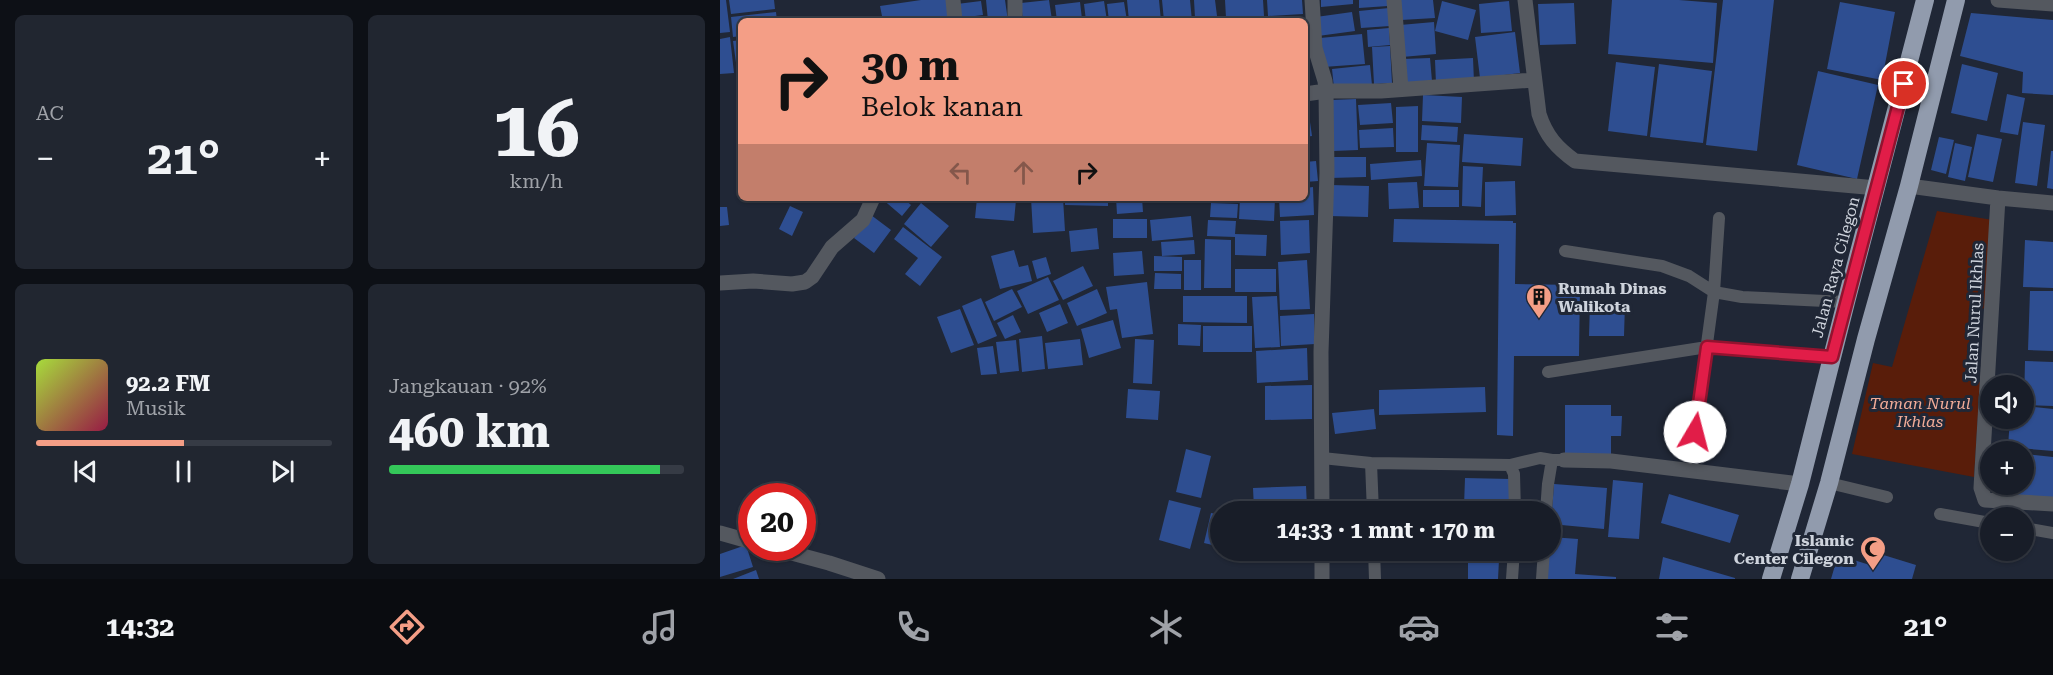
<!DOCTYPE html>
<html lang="id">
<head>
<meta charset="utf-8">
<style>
	:root { --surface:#181d28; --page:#212630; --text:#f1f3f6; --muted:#9fa2a8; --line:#363b45; --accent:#f49e86 }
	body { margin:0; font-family:"Roboto Serif",serif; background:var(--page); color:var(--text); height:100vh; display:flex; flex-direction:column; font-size:22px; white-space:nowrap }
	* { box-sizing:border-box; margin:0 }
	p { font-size:20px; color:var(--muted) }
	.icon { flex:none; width:33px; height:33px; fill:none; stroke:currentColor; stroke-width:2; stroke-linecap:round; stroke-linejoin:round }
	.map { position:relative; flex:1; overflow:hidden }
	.drawer { display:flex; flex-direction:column; gap:15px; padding:15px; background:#0d1016; width:720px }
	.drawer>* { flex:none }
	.banner { position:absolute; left:18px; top:18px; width:570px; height:183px; border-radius:9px; box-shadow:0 2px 4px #0004,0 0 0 2px var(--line); background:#f49e86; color:#111; overflow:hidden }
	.tools { position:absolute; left:1260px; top:375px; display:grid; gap:12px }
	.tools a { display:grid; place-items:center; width:54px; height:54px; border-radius:50%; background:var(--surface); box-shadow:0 2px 4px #0004,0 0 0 2px var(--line); font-size:30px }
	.speed { position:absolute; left:18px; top:483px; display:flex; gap:12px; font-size:30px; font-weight:700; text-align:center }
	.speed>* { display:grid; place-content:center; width:78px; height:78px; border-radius:50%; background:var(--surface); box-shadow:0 2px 4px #0004,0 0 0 2px var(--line); line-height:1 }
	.speed .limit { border:9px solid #d22; background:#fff; color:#111 }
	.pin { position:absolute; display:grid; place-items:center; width:51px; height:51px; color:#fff; margin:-26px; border:3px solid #fff; border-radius:50%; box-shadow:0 2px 6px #0007 }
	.me { position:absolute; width:66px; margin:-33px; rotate:8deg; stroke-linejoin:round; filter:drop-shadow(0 0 4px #0008) }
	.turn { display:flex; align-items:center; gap:21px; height:126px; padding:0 24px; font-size:27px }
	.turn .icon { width:78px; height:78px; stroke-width:2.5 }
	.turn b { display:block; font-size:42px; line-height:51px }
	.lanes { display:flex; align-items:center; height:57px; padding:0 24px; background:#0003; justify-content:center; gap:30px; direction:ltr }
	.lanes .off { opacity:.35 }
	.big { font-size:45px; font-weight:700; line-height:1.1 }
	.drawer .widget { flex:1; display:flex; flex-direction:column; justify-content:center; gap:9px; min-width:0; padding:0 21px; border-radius:9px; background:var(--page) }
	.drawer .dial { align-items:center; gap:0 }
	.dial b { font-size:78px; line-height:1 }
	.song { display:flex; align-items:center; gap:18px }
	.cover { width:72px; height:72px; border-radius:9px; background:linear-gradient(135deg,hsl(80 70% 55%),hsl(340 70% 35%)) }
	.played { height:6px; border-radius:3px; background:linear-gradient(90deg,var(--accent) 50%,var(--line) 50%) }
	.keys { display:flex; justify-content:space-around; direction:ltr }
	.heat { display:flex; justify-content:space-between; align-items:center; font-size:33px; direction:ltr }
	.charge { height:9px; border-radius:4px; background:linear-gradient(90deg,#34c759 92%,var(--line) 0) }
	.drawer .tiles { flex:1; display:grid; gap:15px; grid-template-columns:repeat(2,1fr) }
	.trip { position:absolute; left:490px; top:501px; width:351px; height:60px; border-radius:30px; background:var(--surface); box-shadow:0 2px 4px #0004,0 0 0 2px var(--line); font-weight:700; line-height:60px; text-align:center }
	.dock { display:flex; height:96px; justify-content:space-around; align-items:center; background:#0a0c10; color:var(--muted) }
	.dock .icon { width:42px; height:42px }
	.dock .selected { color:var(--accent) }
	.dock b { font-size:27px; color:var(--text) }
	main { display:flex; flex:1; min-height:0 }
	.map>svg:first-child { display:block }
	.green { fill:#591d0a }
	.building { fill:#2e4e91 }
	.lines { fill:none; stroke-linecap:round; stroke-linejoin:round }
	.lane { stroke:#54585f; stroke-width:12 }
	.street { stroke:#54585f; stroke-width:15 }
	.highway { stroke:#919bad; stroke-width:18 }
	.route-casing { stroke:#92132f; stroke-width:15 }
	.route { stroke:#e11d48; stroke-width:10 }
	.labels { text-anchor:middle; stroke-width:6; stroke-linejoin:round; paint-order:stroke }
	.street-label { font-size:16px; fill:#ced3dc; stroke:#202736 }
	.poi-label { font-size:16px; font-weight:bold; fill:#ced3dc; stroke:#202736; text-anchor:start }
	.park-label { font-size:16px; font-style:italic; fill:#f2ac98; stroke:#202736 }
</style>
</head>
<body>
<main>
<section class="drawer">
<div class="tiles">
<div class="widget"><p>AC</p>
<div class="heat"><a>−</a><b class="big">21°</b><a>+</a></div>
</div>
<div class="widget dial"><b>16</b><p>km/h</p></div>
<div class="widget">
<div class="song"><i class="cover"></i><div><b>92.2 FM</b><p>Musik</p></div></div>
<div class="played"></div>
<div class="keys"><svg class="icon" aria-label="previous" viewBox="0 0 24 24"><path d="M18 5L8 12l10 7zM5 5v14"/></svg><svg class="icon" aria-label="pause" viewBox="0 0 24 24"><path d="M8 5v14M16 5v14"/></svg><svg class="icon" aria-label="next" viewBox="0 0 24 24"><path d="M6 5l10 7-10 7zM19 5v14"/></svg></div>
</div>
<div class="widget"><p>Jangkauan · 92%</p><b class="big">460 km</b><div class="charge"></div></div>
</div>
</section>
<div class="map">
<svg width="1333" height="579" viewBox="0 0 1333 579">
	<rect width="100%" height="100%" fill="#202736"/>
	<path class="green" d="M1217,211L1273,220L1267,307L1253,312L1244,380L1260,382L1254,477L1132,454L1153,363L1172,367Z"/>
	<path class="building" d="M0,0H6L10,32L0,33Z
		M9,0H54L55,9L11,14Z
		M201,0H231L234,19L163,21L160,6Z
		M266,0H285L288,21H268Z
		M329,0L332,20L303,21L301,3Z
		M407,0H439L441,21H409Z
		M442,0H470L472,21H444Z
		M474,0H495L497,16L475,18Z
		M505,0H543L544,16L506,18Z
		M547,0H582L583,14L548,16Z
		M601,0H633V4L601,7Z
		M639,0H668V6L639,8Z
		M680,0H713L715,18L681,20Z
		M892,0H959L997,3L993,63L888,54Z
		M1003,0H1054L1037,151L986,145Z
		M261,1L263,15L239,18L237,4Z
		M384,1L387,21H366L364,4Z
		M722,1L756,10L748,40L715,31Z
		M789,1L792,31L761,33L759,4Z
		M360,2L362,19L337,21L335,5Z
		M404,2L407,21H389L387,4Z
		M1120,2L1175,12L1162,80L1107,69Z
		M854,3L856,44L820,45L818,4Z
		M669,8L670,26L641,28L639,11Z
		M56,12L57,21H21V36L13,37L11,17Z
		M632,12L635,31L598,36L596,17Z
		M1251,13L1333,20V95L1302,93L1303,72L1240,56Z
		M714,22L716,54L682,57L680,25Z
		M669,28L670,45L648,47L647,30Z
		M795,32L800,73L760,78L755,37Z
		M642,34L645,64L603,67L600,38Z
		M10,37L14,73L0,74V39Z
		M21,40V76L18,77L13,41Z
		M670,46L672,83L654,84L652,47Z
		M710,58L712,81L685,83L683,59Z
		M753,58L754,82L716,84L715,60Z
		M896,62L935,67L927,136L888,131Z
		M939,64L992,71L983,143L930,137Z
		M1242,64L1278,73L1267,121L1231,113Z
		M650,65L652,85L614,88L612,69Z
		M1098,71L1158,85L1137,179L1077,165Z
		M1287,94L1305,98L1298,135L1280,132Z
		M703,95L742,97L741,123L702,121Z
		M636,99L638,150L613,151L611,100Z
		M585,101H587L592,136L585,137Z
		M671,103L673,123L640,125L638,105Z
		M698,106V152H676V107Z
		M1303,122L1325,125L1317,186L1295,183Z
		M702,125L738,127L737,142L701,140Z
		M673,128L674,147L640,148L639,130Z
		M744,134L803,138L801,166L742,162Z
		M1257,134L1282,139L1273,182L1248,177Z
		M1219,137L1234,140L1226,174L1211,170Z
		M707,143L740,145L738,187L704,186Z
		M1235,143L1252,147L1245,181L1228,177Z
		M1331,151H1333V189L1327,188Z
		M610,157H646V177L610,178Z
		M701,160L702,176L651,180L650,164Z
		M596,161L598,181L585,182V162Z
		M743,166L763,167L761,207L742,206Z
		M795,181L796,215L765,216V182Z
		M697,182L699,208L669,209L668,183Z
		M610,185L649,186L648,217L609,216Z
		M593,187L594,215L560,217L559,198H585V188Z
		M703,190H739V207H703Z
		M161,198H183L191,205L182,216Z
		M257,198L296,200L294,221L255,218Z
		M311,198H343L345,231L313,233Z
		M345,198H388V206L345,205Z
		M396,198H422L423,212L397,214Z
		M491,198H518V203L491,202Z
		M520,198H555L554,221L519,219Z
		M201,203L229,226L211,247L184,224Z
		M491,203L518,204L517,218L490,217Z
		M70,206L83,212L72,236L59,229Z
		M0,207H7L9,225L0,226Z
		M151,215L171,230L154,253L134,238Z
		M471,216L473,237L432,241L430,220Z
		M393,219H427V238H393Z
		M674,219L793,221V223H796L795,284L860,285L859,356H794L793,436L777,435L779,244L673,242Z
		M488,220L516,221L515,234L547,235L546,256L515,255V237L487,236Z
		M589,220L590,253L561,255L560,221Z
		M183,227L222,257L200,286L185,274L198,258L174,239Z
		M377,228L379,249L351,252L349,231Z
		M485,239L511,240V288H484Z
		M474,240L475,254L442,256L441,242Z
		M1305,240L1333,242V288L1303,287Z
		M294,250L299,267L308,265L312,281L280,289L271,256Z
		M422,251L424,274L394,276L393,253Z
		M434,256L462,257V271H434Z
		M326,257L331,274L317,279L312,261Z
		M464,260H481V290H464Z
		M587,260L590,309L560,310L558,262Z
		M363,266L373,286L343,300L333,281Z
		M515,269H556V292H515Z
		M435,273L461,274V289H434Z
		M328,277L339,300L308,314L297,291Z
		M427,282L433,334L402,338L397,309L390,310L386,287Z
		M292,289L302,307L274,321L265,302Z
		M377,289L387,313L357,326L347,303Z
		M1310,291H1333V351L1308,350Z
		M463,296H527V323L463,322Z
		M557,296L560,347L535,348L532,297Z
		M261,298L277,336L258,344L242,306Z
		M870,302L905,303L904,336H869Z
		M340,304L348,323L327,332L319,313Z
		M240,309L254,345L231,353L217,317Z
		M594,314L595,344L561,346L560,316Z
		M293,315L301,332L285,339L277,323Z
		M393,320L401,348L369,358L361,329Z
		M458,324L481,325L480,346L458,345Z
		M483,326H532V352H483Z
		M322,336L325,369L302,372L299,339Z
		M360,339L363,365L328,369L325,343Z
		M415,339L434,340L432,384L413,383Z
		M296,340L299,371L280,373L276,342Z
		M273,346L277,374L261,375L257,348Z
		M587,348L588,380L537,383L536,351Z
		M1305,361L1333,362V406L1304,405Z
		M592,385V419L545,420V386Z
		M765,387L766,412L659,415V390Z
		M408,389L440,391L438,420L406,418Z
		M845,405H891V416H902L901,436H891V454H845Z
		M1304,406L1333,409V451L1288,447L1290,418H1304Z
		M654,409L656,429L615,434L612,413Z
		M466,449L491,456L481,498L456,492Z
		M1304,454L1333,457V499L1289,495V484H1304Z
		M745,478L791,479V507L744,506Z
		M893,480L923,483L919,539L888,537Z
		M834,484L887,488L884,529L831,524Z
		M586,486L587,507L534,509L533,488Z
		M949,494L1019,515L1010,543L941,523Z
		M449,500L481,508L470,549L439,540Z
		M491,513L501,515V547L484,543Z
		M831,537L858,539L855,574L896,577V579H825L827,550H831Z
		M26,545L33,567L0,577V554Z
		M531,550H580V553L531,554Z
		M1157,553L1196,565L1192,579H1111L1118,555L1153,566Z
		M943,557L1015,578V579H939Z
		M748,560H779L778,579H748Z
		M36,570L39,579H13Z"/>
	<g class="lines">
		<path class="lane" d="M845,251L942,266L969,276L994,292L1022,297L1126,302
			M828,372L987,347L1112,357
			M975,432L994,292L999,218
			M602,458L651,463L790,465L794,474L795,512
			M651,463L653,512
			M790,465L820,458L832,460
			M1109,483L1167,497
			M826,512L828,484L832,460H844
			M1220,514L1270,523
			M1304,528L1333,533
			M654,550L655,579
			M792,579L794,550
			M822,579L824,550"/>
		<path class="street" d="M233,0L235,21
			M295,0V21
			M674,0L681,89
			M805,0L819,114C826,136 837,148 855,161L1157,188
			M1278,0L1333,4
			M585,94L606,91L605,81L595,48L592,0
			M1189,186L1278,198L1333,203
			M1278,198L1261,488L1265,500L1333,504
			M0,283L33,281L72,284L85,282L92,277L112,247L143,220L153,198
			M844,460L891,461L1080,484
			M602,512L601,352L607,173L606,91H661L814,80
			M0,533L32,542
			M53,548L109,563L158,579
			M602,579V550"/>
		<path class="highway" d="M1051,579L1080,484L1126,302L1205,0
			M1080,579L1109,483L1146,339L1189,186L1236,0"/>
	</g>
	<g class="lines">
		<defs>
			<path id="route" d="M975,432L987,347L1112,357L1184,84"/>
		</defs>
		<use href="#route" class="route-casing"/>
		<use href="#route" class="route"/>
	</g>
	<defs>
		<symbol id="building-pin" viewBox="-11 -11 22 30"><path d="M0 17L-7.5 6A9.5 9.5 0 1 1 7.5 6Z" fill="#f49e86" stroke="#202736"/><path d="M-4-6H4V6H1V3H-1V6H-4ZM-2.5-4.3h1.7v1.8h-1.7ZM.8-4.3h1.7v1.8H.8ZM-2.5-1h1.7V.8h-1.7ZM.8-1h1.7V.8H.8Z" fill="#111"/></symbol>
		<symbol id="mosque-pin" viewBox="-11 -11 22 30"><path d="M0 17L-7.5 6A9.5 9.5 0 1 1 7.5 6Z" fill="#f49e86" stroke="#202736"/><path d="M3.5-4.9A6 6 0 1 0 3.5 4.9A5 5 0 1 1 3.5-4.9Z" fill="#111"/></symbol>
	</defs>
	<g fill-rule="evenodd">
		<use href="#building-pin" x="804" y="282" width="30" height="40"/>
		<use href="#mosque-pin" x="1138" y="534" width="30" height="40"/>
	</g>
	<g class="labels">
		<g class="street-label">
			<text transform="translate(1115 267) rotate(-75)" y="6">Jalan Raya Cilegon</text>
			<text transform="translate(1254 313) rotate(-87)" y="6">Jalan Nurul Ikhlas</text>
		</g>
		<g class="poi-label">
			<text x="838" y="294">Rumah Dinas<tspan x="838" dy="18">Walikota</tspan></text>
			<text x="1134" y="546" text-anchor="end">Islamic<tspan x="1134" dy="18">Center Cilegon</tspan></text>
		</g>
		<g class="park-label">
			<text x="1200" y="409">Taman Nurul<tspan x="1200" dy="18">Ikhlas</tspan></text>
		</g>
	</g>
</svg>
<div class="tools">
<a><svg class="icon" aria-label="sound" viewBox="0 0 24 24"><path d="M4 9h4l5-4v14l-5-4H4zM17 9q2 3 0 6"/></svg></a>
<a>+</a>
<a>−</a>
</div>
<div class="speed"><div class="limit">20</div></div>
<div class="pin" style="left:1184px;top:84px;background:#d93025"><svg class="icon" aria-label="arrive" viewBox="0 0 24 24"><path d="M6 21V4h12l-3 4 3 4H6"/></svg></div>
<svg class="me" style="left:975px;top:432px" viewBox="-20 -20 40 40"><circle r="19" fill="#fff"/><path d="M0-13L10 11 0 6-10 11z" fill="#e11d48"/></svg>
<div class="trip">14:33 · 1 mnt · 170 m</div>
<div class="banner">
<div class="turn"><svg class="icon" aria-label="right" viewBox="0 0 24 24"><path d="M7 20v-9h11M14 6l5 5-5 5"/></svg><div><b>30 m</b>Belok kanan</div></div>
<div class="lanes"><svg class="icon off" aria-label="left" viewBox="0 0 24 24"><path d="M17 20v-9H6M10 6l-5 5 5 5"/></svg><svg class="icon off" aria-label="ahead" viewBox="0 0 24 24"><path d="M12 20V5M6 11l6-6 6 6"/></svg><svg class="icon" aria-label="right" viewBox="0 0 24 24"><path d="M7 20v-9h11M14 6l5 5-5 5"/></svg></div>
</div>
</div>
</main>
<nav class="dock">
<b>14:32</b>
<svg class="icon selected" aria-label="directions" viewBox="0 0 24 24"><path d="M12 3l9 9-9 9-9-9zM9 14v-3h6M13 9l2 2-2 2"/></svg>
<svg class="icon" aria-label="music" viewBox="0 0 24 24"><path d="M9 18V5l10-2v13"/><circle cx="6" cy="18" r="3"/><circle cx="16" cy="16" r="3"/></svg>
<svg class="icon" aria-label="phone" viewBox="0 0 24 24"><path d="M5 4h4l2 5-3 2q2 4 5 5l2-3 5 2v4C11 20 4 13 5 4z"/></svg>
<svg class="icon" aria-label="climate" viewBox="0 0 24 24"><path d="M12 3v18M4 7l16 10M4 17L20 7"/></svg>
<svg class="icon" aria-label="car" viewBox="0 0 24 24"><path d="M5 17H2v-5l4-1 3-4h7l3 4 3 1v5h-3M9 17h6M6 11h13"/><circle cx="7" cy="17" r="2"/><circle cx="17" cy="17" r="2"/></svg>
<svg class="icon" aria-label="filters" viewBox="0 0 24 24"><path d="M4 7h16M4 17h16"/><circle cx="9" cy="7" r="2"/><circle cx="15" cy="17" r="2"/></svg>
<b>21°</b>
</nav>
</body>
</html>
